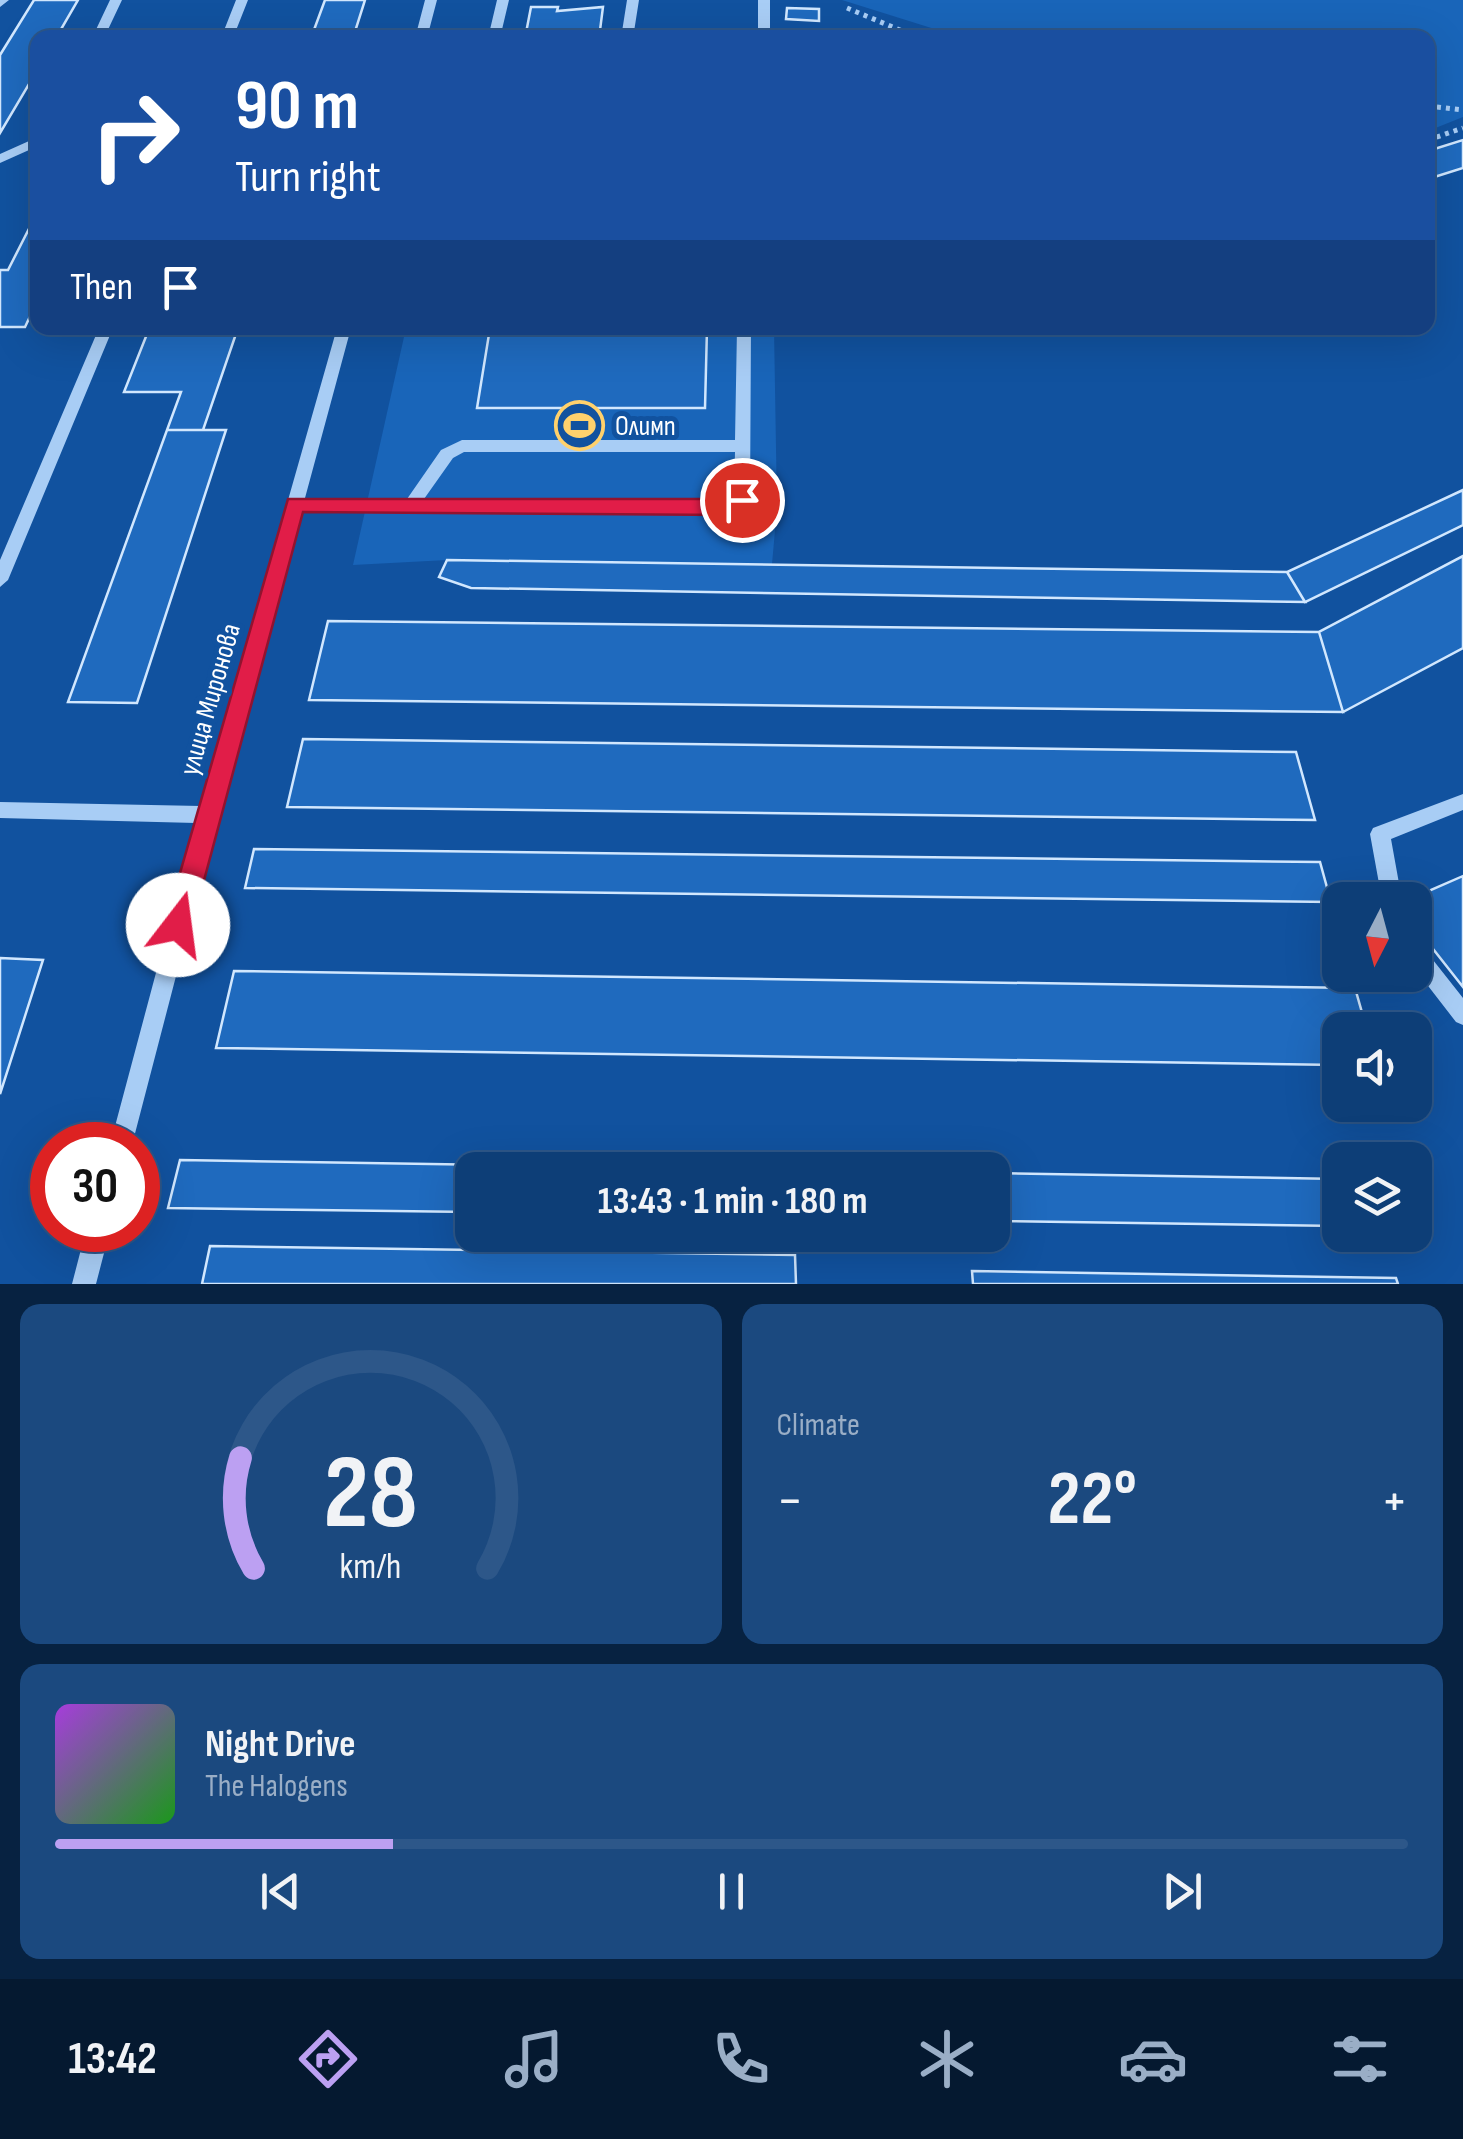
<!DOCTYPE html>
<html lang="en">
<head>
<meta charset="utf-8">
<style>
	:root { --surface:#0d3e77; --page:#1b497f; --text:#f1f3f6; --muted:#9aaec6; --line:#2d5789; --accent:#bca0f2 }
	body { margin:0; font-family:"Sofia Sans Condensed",sans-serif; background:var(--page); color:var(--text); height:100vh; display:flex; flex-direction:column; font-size:38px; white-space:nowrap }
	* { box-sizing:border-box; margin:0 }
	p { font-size:32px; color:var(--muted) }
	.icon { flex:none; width:55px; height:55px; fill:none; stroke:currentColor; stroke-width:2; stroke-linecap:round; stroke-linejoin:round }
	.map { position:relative; height:1284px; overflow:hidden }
	.drawer { display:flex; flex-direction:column; gap:20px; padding:20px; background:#072241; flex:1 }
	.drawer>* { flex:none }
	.hud { position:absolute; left:30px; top:30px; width:1405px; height:305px; border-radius:20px; box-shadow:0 10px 40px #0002,0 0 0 2px var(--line); background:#1a4fa0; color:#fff; overflow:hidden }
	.needle { width:65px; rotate:186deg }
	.buttons { position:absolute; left:1322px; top:882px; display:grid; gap:20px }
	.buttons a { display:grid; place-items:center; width:110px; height:110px; border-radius:20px; background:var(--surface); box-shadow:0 10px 40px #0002,0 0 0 2px var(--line); font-size:50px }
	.speed { position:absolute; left:30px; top:1122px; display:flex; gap:20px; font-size:50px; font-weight:700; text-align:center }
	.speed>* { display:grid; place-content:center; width:130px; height:130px; border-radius:50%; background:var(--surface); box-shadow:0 10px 40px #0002,0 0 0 2px var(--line); line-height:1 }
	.speed .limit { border:15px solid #d22; background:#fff; color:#111 }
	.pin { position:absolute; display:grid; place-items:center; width:85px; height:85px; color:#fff; margin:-42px; border:5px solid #fff; border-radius:50%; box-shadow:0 2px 10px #0007 }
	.me { position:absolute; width:110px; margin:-55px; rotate:15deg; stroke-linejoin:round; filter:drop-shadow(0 0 8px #0008) }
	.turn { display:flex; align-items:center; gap:35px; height:210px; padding:0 40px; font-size:45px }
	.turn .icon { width:130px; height:130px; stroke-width:2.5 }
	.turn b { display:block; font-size:70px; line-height:85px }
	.then { display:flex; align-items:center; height:95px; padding:0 40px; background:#0003; gap:20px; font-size:38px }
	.big { font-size:75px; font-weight:700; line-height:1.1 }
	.drawer .tile { flex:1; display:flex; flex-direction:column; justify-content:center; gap:15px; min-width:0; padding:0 35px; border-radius:20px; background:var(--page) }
	.drawer .dial { align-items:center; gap:0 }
	.dial svg { height:260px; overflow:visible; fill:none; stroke:var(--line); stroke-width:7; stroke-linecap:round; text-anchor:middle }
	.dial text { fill:var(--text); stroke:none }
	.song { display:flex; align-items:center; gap:30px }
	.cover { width:120px; height:120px; border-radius:15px; background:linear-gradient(135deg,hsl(280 70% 55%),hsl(120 70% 35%)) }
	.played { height:10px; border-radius:5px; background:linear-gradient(90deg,var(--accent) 25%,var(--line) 25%) }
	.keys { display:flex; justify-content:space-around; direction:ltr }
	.heat { display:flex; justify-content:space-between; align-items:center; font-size:55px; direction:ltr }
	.drawer .tiles { flex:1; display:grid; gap:20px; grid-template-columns:1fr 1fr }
	.tile:last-child { grid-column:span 2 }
	.trip { position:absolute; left:455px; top:1152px; width:555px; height:100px; border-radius:20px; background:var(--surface); box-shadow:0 10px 40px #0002,0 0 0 2px var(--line); font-weight:700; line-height:100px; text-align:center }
	.menu { display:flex; height:160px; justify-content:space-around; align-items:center; background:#051930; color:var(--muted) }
	.menu .icon { width:70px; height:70px }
	.menu .active { color:var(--accent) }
	.menu b { font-size:45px; color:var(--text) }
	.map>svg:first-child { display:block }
	.green { fill:#1965b9 }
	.building { fill:#1f6abe; stroke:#d1e7fe; stroke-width:2.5 }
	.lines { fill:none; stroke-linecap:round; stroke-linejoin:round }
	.path { stroke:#a8cdf5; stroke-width:5; stroke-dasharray:4 5; stroke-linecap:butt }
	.minor { fill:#a8cdf5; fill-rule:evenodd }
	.route { fill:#e11d48; stroke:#92132f; stroke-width:2.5 }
	.labels { text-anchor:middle; stroke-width:10; stroke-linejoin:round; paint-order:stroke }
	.poi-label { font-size:28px; fill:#fff; stroke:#11529f; text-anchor:start }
	.street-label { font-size:28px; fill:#fff; stroke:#11529f }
</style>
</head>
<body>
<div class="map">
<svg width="1463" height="1284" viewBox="0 0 1463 1284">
	<rect width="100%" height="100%" fill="#11529f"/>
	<path class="green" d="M842,0H1463V117L1428,131V38L960,37Z
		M406,328H774L777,508L772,564L447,560L353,565Z"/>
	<path class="building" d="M34,0H78L56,38H38V69L0,133V55Z
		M325,0H365L353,38H311Z
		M531,7H558L557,11L603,7L599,38H525Z
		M787,8L819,9V21L786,19Z
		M633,32L731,33V38H633Z
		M1463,140V168L1428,179V151Z
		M38,211V308H34L25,327H0V270H8Z
		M197,328H238L203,430H167L181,392H124L147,334L195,335Z
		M490,328H707L705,408H477Z
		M167,430H226L137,703L68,702Z
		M1463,490V525L1305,602L1287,572Z
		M1463,556V648L1343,712L1319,632Z
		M447,560L1287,572L1305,602L471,588L439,577Z
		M328,621L1319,632L1343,712L309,700Z
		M303,739L1296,752L1315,820L287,807Z
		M254,849L1320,862L1331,902L245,888Z
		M1463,876V987L1415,926V900H1408Z
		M0,958L43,960L0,1094Z
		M234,971L1355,988L1367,1030H1340V1065L216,1048Z
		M180,1160L801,1170H472V1212L168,1208Z
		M992,1173L1340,1179V1226L992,1221Z
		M210,1246L795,1255L796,1284H202Z
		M972,1271L1396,1278L1398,1284H973Z"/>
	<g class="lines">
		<path class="path" d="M847,8L919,38
			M1428,106L1463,110
			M1428,140L1463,128"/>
		<path class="minor" d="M0,0H9L0,7Z
			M110,0H122L104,38H92Z
			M236,0H248L233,38H221Z
			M425,0H437L427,38H415Z
			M497,0H509L500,38H488Z
			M627,0H639L633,38H621Z
			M758,0H770V38H758Z
			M38,137V146L0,163V154Z
			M99,328H113L8,580L0,587V560Z
			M337,328H351L305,498L407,499L441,450L462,440H735L737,328H751L750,500L741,510L735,512L301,510L218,815L132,1145H110L196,823L0,818V802L201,806ZM464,452H735L734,498L731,500L424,499L453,458Z
			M1463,794V810L1391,839L1402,900H1382L1370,834L1373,828Z
			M1415,943L1422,946L1463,998V1025L1456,1022L1415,969Z
			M86,1230H110L96,1284H72Z"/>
	</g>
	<path class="route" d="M742,492L752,500L730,515L303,512L192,925L188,934L178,937L169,934L165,925L288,499H727Z"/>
	<defs>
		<symbol id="stadium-ring" viewBox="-11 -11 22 22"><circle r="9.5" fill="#11529f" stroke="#ffd16c" stroke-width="1.5"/><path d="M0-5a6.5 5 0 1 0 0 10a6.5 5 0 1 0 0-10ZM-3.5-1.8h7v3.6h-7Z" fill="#ffd16c"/></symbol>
	</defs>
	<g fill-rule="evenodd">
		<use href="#stadium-ring" x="552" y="398" width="55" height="55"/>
	</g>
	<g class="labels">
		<g class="poi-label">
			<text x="615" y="435">Олимп</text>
		</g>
		<g class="street-label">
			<text transform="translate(209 699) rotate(-74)" y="10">улица Миронова</text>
		</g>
	</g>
</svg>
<div class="buttons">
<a><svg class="needle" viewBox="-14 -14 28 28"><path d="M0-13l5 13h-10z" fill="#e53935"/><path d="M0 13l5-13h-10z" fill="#9aaec6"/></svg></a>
<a><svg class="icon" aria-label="sound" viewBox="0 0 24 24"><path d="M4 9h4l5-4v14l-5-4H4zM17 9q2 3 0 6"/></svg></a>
<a><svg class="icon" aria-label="layers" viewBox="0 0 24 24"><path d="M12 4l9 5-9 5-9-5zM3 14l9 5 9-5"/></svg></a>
</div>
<div class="speed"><div class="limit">30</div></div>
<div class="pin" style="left:742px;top:500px;background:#d93025"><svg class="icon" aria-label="arrive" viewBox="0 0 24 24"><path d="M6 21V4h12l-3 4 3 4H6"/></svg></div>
<svg class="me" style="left:178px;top:925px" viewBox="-20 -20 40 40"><circle r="19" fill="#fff"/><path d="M0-13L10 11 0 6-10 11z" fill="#e11d48"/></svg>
<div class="trip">13:43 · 1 min · 180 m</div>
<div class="hud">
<div class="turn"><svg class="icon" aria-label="right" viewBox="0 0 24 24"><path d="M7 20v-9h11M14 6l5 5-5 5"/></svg><div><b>90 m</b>Turn right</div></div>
<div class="then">Then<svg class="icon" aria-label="arrive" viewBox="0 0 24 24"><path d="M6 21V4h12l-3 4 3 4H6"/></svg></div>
</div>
</div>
<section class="drawer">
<div class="tiles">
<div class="tile dial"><svg viewBox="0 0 100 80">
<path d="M14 69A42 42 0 1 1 86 69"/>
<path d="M14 69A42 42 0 0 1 10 35" stroke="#bca0f2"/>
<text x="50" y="56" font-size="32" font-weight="700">28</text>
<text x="50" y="72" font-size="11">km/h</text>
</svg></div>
<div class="tile"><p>Climate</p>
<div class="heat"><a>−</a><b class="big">22°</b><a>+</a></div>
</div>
<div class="tile">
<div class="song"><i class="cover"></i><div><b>Night Drive</b><p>The Halogens</p></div></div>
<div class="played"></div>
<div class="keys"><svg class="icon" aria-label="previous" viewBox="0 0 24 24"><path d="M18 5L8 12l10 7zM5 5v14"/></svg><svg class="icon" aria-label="pause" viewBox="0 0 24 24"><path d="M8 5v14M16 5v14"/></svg><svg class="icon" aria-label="next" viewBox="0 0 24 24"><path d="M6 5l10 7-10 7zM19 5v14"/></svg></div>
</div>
</div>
</section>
<nav class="menu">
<b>13:42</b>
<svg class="icon active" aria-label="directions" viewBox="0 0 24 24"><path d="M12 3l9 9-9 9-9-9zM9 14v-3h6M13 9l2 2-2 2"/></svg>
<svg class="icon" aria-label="music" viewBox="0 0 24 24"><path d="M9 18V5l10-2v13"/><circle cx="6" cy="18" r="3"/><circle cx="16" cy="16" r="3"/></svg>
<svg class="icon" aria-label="phone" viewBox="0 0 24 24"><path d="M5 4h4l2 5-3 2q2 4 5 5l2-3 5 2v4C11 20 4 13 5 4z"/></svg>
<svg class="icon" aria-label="climate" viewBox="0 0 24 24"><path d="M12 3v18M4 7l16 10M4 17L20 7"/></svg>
<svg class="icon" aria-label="car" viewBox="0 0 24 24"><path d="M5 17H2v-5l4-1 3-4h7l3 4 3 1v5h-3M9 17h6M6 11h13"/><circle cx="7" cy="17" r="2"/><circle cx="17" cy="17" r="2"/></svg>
<svg class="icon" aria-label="filters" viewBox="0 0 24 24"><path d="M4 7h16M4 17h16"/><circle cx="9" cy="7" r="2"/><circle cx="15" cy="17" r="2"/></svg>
</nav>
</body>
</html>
